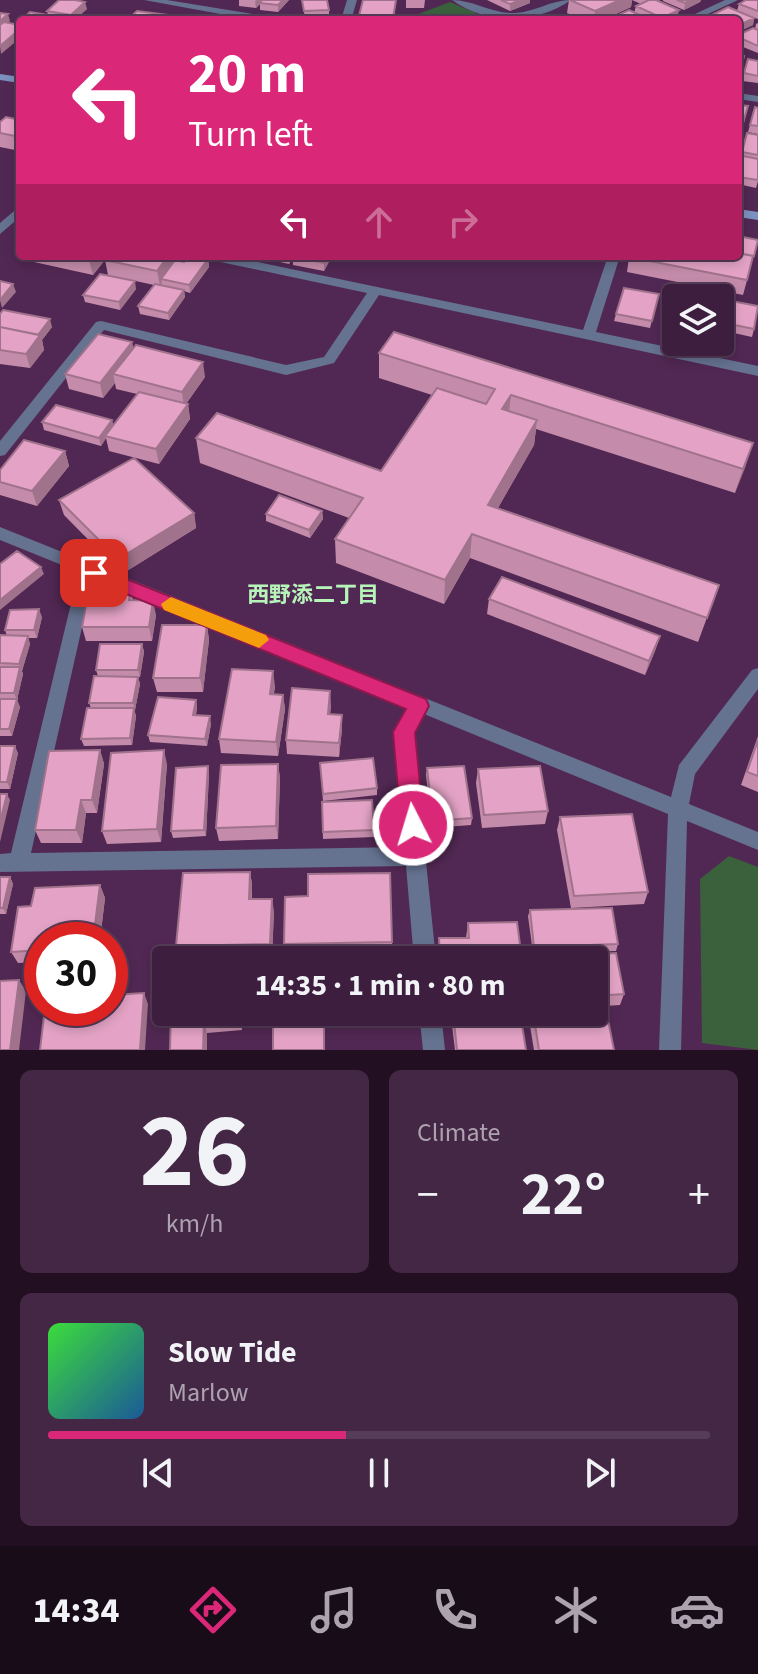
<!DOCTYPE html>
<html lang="en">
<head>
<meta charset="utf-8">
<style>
	:root { --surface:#3d1e3e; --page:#442745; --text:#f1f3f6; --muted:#ada2b0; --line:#563c58; --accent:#db2777 }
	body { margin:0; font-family:"Source Sans 3","Noto Sans JP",sans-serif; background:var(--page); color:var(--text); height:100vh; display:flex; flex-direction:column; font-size:30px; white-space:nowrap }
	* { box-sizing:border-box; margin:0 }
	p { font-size:26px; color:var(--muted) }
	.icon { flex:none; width:44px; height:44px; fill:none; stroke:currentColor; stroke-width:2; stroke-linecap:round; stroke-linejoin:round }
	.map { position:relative; height:1050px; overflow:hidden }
	.drawer { display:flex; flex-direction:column; gap:20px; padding:20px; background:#221022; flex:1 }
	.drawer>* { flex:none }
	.banner { position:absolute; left:16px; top:16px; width:726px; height:244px; border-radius:8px; box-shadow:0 4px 12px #0003,0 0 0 2px var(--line); background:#db2777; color:#fff; overflow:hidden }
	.tools { position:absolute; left:662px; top:284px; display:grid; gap:16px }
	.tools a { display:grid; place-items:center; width:72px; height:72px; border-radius:8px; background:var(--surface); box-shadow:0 4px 12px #0003,0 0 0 2px var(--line); font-size:40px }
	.speed { position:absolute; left:24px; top:922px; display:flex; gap:16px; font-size:40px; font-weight:700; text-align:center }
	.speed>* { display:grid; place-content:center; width:104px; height:104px; border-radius:50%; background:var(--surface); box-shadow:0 4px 12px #0003,0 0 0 2px var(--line); line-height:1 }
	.speed .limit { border:12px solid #d22; background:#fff; color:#111 }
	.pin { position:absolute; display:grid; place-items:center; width:68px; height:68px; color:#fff; margin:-34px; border-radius:16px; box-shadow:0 4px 12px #0006 }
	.me { position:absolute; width:88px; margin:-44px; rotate:355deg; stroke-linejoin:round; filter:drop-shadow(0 0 6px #0008) }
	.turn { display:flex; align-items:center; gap:28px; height:168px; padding:0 40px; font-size:36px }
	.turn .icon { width:104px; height:104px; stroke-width:2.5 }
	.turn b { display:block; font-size:56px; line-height:68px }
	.lanes { display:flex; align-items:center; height:76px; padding:0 40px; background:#0003; justify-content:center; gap:40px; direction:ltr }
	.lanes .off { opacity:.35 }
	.big { font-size:60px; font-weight:700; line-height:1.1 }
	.drawer .widget { flex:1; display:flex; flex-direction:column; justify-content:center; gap:12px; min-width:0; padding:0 28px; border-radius:12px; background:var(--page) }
	.drawer .dial { align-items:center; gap:0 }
	.dial b { font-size:104px; line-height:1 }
	.song { display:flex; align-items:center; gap:24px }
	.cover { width:96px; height:96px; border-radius:12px; background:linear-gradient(135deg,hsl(120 70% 55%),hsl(210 70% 35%)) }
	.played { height:8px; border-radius:4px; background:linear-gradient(90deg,var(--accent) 45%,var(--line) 45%) }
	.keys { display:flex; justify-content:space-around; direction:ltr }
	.heat { display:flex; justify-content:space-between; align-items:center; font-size:44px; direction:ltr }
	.drawer .tiles { flex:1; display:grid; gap:20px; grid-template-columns:1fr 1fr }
	.widget:last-child { grid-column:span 2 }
	.trip { position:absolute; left:152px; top:946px; width:456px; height:80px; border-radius:8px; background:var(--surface); box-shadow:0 4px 12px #0003,0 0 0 2px var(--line); font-weight:700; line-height:80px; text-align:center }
	.tab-bar { display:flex; height:128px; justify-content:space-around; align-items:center; background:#180c19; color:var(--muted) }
	.tab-bar .icon { width:56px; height:56px }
	.tab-bar .on { color:var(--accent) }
	.tab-bar b { font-size:36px; color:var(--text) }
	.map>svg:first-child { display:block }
	.green { fill:#3a603c }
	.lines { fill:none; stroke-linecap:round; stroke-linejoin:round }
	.street { fill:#657290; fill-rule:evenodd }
	.secondary { fill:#7c91c0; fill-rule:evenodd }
	.wall { fill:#c48caa }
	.shaded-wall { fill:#a0728b }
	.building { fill:#e4a3c6; stroke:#a0728b; stroke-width:2 }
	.route { fill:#db2777; stroke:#8e194d; stroke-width:2 }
	.slow { fill:#f59e0b }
	.labels { text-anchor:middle; stroke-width:8; stroke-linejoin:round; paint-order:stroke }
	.neighbourhood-label { font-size:22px; font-weight:bold; fill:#b7f4ba; stroke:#512853 }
</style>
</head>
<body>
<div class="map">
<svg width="758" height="1050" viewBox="0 0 758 1050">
	<rect width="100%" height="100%" fill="#512853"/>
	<path class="green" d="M450,2L492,20H403Z
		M729,856L758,867V1050L702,1043L700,879Z"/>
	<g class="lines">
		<path class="street" d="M144,0H167L271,17L276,20H253Z
			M347,0H357L351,20H341Z
			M452,0C474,0 492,14 515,13C535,12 551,0 571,0C537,24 486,25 452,0Z
			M725,0H738L695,20H682Z
			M738,93L758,96V102L738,99Z
			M20,206V217L0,234V223Z
			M205,256H229L583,330L608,256H620L596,332L758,366V376L379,295L334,363L286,375L104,330L5,455L0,456V441L96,322L101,321L286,365L324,357L367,293L211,260Z
			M0,527L671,797L679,765L752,670L758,668V689L695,774L689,804L758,832V850L687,821L681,1050H659L668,814L424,714L413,733L436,960H414L406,866L0,872V854L11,853L74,591L84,574L0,540ZM98,580L409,707L395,732L405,847L31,853L90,592Z
			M419,1012H441L445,1050H423Z"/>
		<path class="secondary" d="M0,74L20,77V83L0,80Z
			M738,209L758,212V220L738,217Z"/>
	</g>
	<path class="wall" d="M239,0H289L278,12L260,10V4L256,8L239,6Z
		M302,0L329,10V17L305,18Z
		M396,0L394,20H359V16Z
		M406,0H425L424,8H406Z
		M487,0H530V3L510,11Z
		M569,0H658L679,10L677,17L670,20H614V17L634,13L636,6L641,4L632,0L631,7L603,20H583L567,13Z
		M663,0H701L700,2L684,10L663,1Z
		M758,0V19L745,14L754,18L753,25L738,32V20H711L712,15L737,11L739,4Z
		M87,9L74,20H21L48,15L47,11Z
		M758,23V53L738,45V35L755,29L756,24Z
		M748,59L758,61V83L742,81Z
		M738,105L748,106L742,131L738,130Z
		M755,107L758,108V134L748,132Z
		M20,120V151L0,147V122Z
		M747,133L758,135V181L756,188L738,184V155L741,156Z
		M758,240L743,295L627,272L629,257L738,256Z
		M32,256H108L93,275L34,262Z
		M108,256H176L177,261L184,262L208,259L209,267L190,293L184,291L185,297L169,320L140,314L138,306L154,285L108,275L105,260Z
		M271,256H332L324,271L293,265V258L289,264L271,260Z
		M136,289L120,310L85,302L83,295Z
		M659,294L650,328L614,321L616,314Z
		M676,298V325L660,321L662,313Z
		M720,299L754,329L752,337L720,330Z
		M0,314L52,327L42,340L44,350L30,368L0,364Z
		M132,342L133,348L205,377L186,404H188L190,419L159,464L109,451L106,438L101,446L44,430L42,422L112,420L113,425L137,394L116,389L115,383L103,398L69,389L65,374Z
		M379,353L753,443L735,493L536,429L534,445L498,508L719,585L698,642L470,558L444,604L336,563L335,539L349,518L200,463L196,438L381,471L432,395L379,378Z
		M65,451L69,466L37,506L0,495V470Z
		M59,500L194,513L196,528L122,574L64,515Z
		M322,511L323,519L310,538L266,521V514Z
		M131,589L133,600L156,615L152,641H86L82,627Z
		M489,599L660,636L655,651L645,675L487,614Z
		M42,617L37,638H28L30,644L22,671L23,674L17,700L20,707L12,736H0V635L7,636L5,630Z
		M207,625L209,640L203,692H157L153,678Z
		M142,644L144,652L140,677H138L140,684L135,710H134L136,716L132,745L84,746L81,739L91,708L89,703L98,676L96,670Z
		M275,686L274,694L283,695L285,709L278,756L221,753L219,739Z
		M196,700L197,707L196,715L211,724L207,746L150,742L148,735Z
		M331,705L330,714L342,715V729L339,757L287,754L286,740Z
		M758,736V792L741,785Z
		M0,746L18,753L10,789H0Z
		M100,750L104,764L97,813H86L82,843H41L35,830Z
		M320,763L377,788V795L323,801Z
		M167,764L161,842L107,844L102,831Z
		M278,764L280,778L278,839L219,841L216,828Z
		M208,766L209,774L206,836L173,838L171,831Z
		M427,768L472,818L471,825L432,828L426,775Z
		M478,769L548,811L545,824L482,828L476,783Z
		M372,800L374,837L323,839L322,802Z
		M560,817L648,892L644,904L571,908L557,830Z
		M250,872L252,884V899L274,911L272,956L180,958L176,946Z
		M0,877H10L13,884L6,914H0Z
		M100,885L105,898L100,940H42V962L18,963L11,952L31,906Z
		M530,910L618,944L616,951L533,953L528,916Z
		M468,923L522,960H438L439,938H466Z
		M392,942V954L285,953L284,944Z
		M616,953L624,994L620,1005L605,1006L614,1050H534L529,1020L532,1012H594V960H532L533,957Z
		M171,1012H241L242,1030L207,1033V1050H170Z
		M452,1012H520L526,1050H455L451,1017Z"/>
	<path class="shaded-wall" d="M257,0H264L256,8L255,1Z
		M283,0H289L278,12V5Z
		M521,0H530V3L510,11V4Z
		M620,0H632L631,7L603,20H594L595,11Z
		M692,0H701L700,2L684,10L685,3Z
		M85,2L87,9L74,20H72L71,15Z
		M679,10L677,17L670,20H662V18Z
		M8,14L10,21L0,29V21Z
		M754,18L753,25L738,32V26Z
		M20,29V38L1,54L0,46Z
		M93,256H108L93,275L89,260Z
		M168,256H176L177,262L161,279L162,283L160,286L157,271Z
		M328,256H332L324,271V263Z
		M208,259L209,267L190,293L189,285Z
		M135,281L136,289L120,310L119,302Z
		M13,284L16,292L2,308L0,300Z
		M184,290L185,297L169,320L168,313Z
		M50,319L52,327L42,340L44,350L30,368L26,354L36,338Z
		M132,342L135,357L113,374L115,383L103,398L100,383Z
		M203,362L205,377L184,407L182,392Z
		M511,395L508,420L502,409Z
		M188,404L190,419L159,464L156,449Z
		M112,420L114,428L105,436L106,438L101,446L99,438Z
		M537,420L534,445L485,530L488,505Z
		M753,443L745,468L735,493L743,469Z
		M65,451L69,466L37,506L32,491Z
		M322,511L323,519L310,538L309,530Z
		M194,513L196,528L122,574L118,559Z
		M472,534L470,558L444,604L445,580Z
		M41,567L44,574L0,610V600Z
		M153,601L156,615L152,641L149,627Z
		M39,609L42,617L37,638L34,630Z
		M207,625L209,640L203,692L200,678Z
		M28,636L30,644L22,671L19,664Z
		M660,636L655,651L645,675L649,661Z
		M142,644L144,652L140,677L138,670Z
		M20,667L23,674L17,700L20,707L12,736L9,729L17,700L14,693Z
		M273,671L275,686L271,708L270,694Z
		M138,677L140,684L135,710L133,703Z
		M330,691L331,705L329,728L328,714Z
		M283,695L285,709L278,756L276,742Z
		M196,700L197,707L195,722L193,715Z
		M134,708L136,716L132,745L130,738Z
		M342,715V729L339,757V743Z
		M210,716L211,724L207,746L205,739Z
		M15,746L18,753L10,789L7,782Z
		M100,750L104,764L97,813L92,800Z
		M164,750L167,764L161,842L157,829Z
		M278,764L280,778L278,839L276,826Z
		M208,766L209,774L206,836L204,830Z
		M7,794L10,800L0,842V822Z
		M81,800L86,813L82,843L76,830Z
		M250,872L252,884L251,912L249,899Z
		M10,877L13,884L6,914L3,908Z
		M100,885L105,898L100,940H93Z
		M272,899L274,911L272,956L270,944Z
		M19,980L26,991L19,1050H10Z
		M144,993L148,1004L145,1050H140Z
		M239,1012H241L242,1030L239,1020Z
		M204,1022L207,1033V1050H203Z"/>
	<path class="building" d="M59,0H75L85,2L71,15L47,11Z
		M262,0H283L278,5L260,3Z
		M302,0H327L329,10L304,11Z
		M363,0H396L393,18L359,16Z
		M501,0H521L510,4Z
		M570,0H620L595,11Z
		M649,0H656L679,10L662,18L636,6Z
		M677,0H692L685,3Z
		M746,0H758V11L739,4Z
		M728,7L754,18L738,26V20H725L712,15Z
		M629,10L650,20H620L614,17Z
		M137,11L168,15L163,20H127Z
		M30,12L66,18L63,20H21Z
		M0,13L8,14L0,21Z
		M224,16L253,20H220Z
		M4,22L20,25V29L0,46V25Z
		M753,28L758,30V46L738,37V35Z
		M738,55L744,56L740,73H738Z
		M748,59L758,61V76L744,73Z
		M738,105L748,106L743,123L738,122Z
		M755,107L758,108V126L750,125Z
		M6,117L20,120V137L0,133V122Z
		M747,133L758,135V155L742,152Z
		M738,155L758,159V180L738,177L741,166H738Z
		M738,236L758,240L754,256L738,253Z
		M738,253L753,256L747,280L629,257L738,256Z
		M70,256H93L89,260Z
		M108,256H168L157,271L105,260Z
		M188,256L208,259L189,285L161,279L175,260L184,262Z
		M293,256H328L324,263L293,257Z
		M100,274L135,281L119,302L83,295Z
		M0,281L13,284L0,300Z
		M155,284L184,290L168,313L138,306Z
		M670,286L704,293L702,298H676V316L662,313Z
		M624,288L659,294L652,321L616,314Z
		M720,299L758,306L754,329L720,322Z
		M3,310L50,319L38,335L0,327V314Z
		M0,327L40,335L26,354L0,350Z
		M394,332L753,443L743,469L511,395L502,409L537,420L488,505L719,585L707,618L472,534L445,580L335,539L363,498L196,438L217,413L381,471L437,388L486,404L495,389L379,353Z
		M98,334L132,342L100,383L65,374Z
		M136,345L203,362L182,392L113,374Z
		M139,392L188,404L156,449L105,436Z
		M56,405L112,420L99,438L42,422Z
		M24,440L65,451L32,491L0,482V470Z
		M134,458L194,513L118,559L59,500Z
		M279,495L322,511L309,530L266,514Z
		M17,551L41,567L0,600V564Z
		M502,577L660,636L649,661L489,599Z
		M89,589H131L129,600L153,601L149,627H82Z
		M39,609L34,630H5L10,610Z
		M162,625H207L200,678H153Z
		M0,635L28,636L19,664L0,663Z
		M100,644H142L138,670H96Z
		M0,667H20L14,693H0Z
		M232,669L273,671L270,694L283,695L276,742L219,739Z
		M94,676L138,677L133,703H89Z
		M292,688L330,691L328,714L342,715L339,743L286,740Z
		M158,697L196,700L193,715L210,716L205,739L148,735Z
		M0,699H17L9,729H0Z
		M87,708H134L130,738L81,739Z
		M758,740V776L747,772Z
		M0,746H15L7,782H0Z
		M100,750L92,800H81L76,830H35L49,751Z
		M164,750L157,829L102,831L111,753Z
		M373,758L377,788L323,794L320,763Z
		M278,764L276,826L216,828L221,765Z
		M208,766L204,830L171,831L176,768Z
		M464,766L472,818L433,821L427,768Z
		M540,766L548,811L484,815L478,769Z
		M0,794H7L0,822Z
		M372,800L374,830L323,832L322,802Z
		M632,814L648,892L574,896L560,817Z
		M250,872L249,899H272L270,944L176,946L183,873Z
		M390,873L392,942L284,944L285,897L308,896V874Z
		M0,877H10L3,908H0Z
		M100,885L93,940H42V950L11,952L18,907L31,906L35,888Z
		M612,908L618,944L534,947L530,910Z
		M517,922L522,960H440L439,938H469L468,923Z
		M351,950L352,960H274V954Z
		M616,953L624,994L594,996V960H534L533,957Z
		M19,980L10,1050H0V981Z
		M144,993L140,1050H40L45,1008H110V995Z
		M594,1005H605L614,1050H539L533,1012H594Z
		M171,1012H239V1020L204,1022L203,1050H170Z
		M273,1012H324V1050H273Z
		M453,1012H520L526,1050H457Z"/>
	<path class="route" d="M94,566L426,699L429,706L415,733L424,825L421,832L413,835L405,832L401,825L393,732L406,709L87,578L84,573Z"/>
	<path class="slow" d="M171,597L266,635L269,640L259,648L164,610L161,604Z"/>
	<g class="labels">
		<g class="neighbourhood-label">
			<text x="313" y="602">西野添二丁目</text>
		</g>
	</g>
</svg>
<div class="tools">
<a><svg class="icon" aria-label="layers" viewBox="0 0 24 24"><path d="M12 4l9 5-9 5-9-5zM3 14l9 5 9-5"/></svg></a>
</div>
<div class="speed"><div class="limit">30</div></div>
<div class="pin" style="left:94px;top:573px;background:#d93025"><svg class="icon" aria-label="arrive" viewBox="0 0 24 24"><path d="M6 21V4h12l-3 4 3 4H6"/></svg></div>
<svg class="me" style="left:413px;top:825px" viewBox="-20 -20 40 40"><circle r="17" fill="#db2777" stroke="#fff" stroke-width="3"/><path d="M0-11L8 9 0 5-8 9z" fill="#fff"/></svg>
<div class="trip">14:35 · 1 min · 80 m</div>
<div class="banner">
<div class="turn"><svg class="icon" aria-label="left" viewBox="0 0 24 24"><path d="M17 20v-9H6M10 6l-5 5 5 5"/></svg><div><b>20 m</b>Turn left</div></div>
<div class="lanes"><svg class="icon" aria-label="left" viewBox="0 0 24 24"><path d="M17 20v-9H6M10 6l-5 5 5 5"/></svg><svg class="icon off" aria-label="ahead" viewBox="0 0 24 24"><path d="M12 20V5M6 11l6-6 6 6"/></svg><svg class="icon off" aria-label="right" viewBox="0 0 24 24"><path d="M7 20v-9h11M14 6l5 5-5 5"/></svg></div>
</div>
</div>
<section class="drawer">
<div class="tiles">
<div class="widget dial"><b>26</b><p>km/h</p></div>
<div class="widget"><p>Climate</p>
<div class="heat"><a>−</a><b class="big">22°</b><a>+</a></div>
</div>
<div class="widget">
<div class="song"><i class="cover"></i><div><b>Slow Tide</b><p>Marlow</p></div></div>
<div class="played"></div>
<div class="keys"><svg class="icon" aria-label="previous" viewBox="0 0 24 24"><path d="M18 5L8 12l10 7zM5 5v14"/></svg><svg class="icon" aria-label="pause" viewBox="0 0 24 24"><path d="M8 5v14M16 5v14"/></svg><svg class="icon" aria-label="next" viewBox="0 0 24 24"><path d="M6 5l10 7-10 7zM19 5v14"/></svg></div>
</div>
</div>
</section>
<nav class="tab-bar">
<b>14:34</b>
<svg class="icon on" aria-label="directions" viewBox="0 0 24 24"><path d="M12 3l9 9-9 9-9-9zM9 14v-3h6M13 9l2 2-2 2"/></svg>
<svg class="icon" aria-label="music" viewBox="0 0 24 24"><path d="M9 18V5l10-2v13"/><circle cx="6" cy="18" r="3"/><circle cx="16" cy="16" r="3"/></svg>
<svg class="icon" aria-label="phone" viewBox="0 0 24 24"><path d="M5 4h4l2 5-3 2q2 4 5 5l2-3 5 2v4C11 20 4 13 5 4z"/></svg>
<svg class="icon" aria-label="climate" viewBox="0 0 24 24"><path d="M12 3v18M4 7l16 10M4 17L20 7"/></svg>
<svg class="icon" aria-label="car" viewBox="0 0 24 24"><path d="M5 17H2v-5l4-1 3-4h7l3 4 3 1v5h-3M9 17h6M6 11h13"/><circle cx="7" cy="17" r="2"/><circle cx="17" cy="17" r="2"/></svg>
</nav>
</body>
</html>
